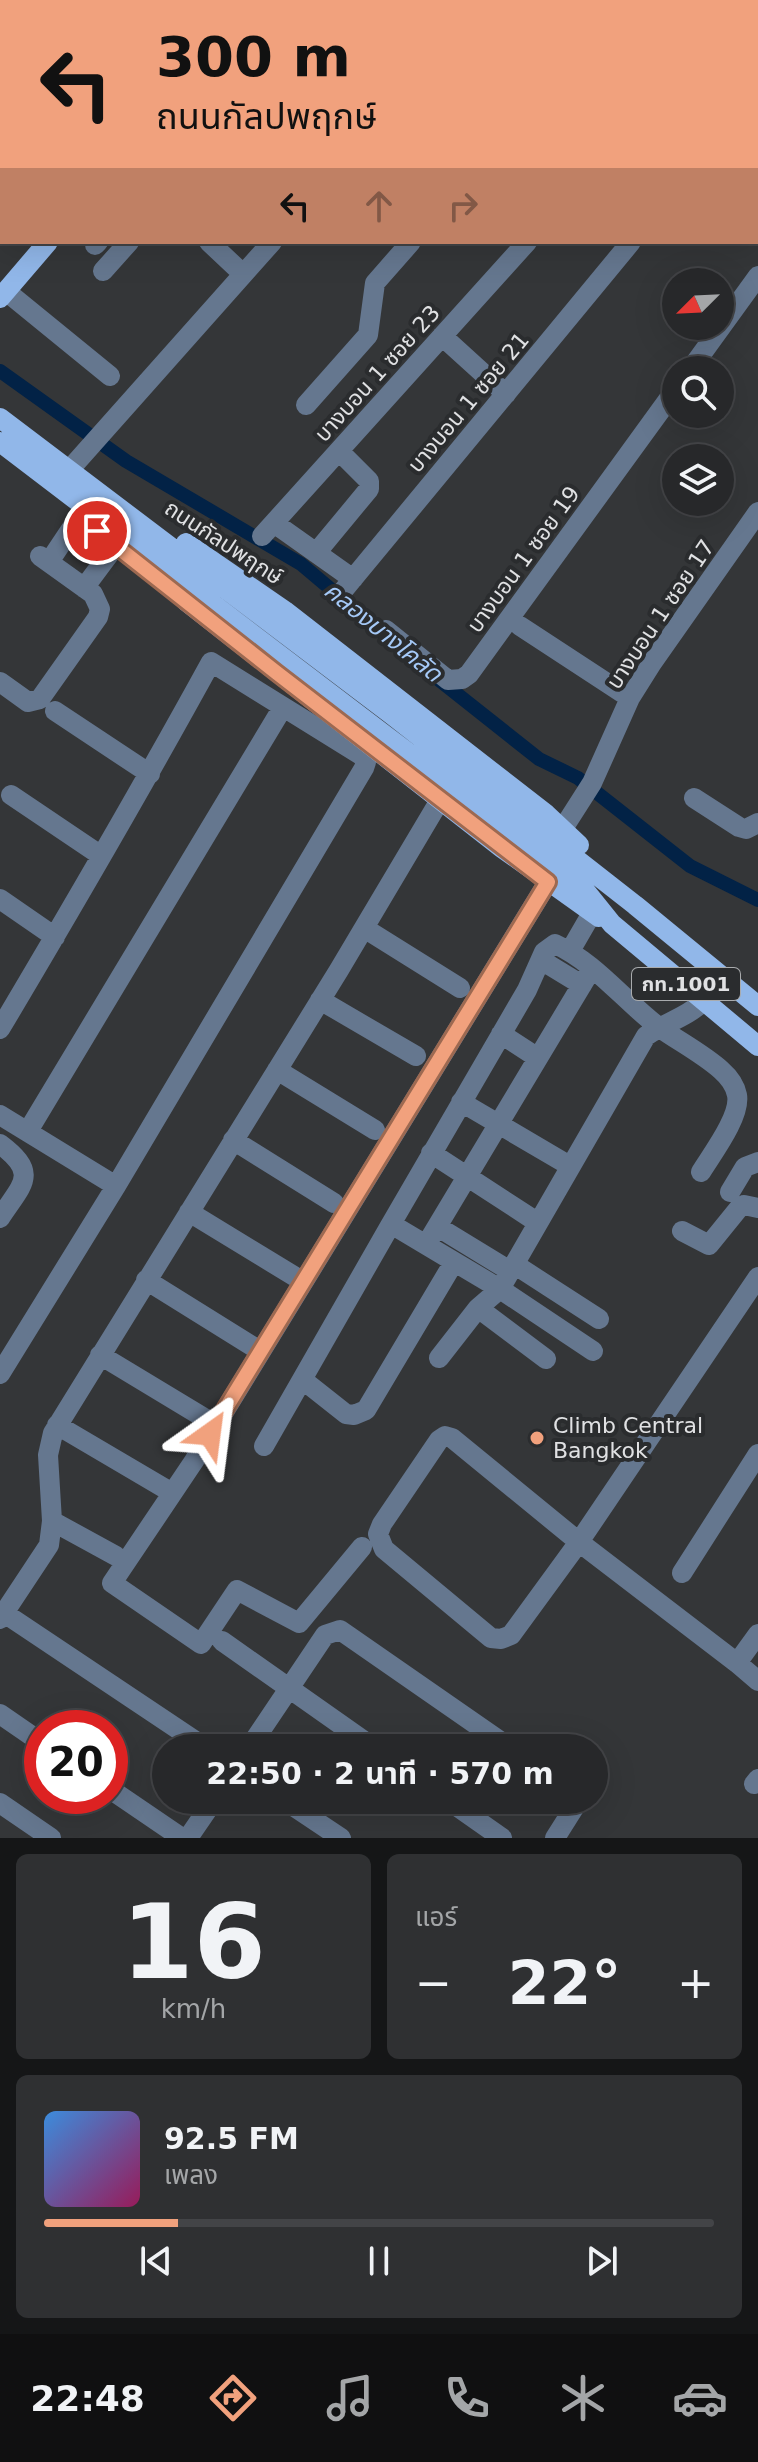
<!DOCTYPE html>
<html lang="th">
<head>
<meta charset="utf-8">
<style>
	:root { --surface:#27282a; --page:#2f3032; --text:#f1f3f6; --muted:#a4a6a8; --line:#434447; --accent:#f1a17d }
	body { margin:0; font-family:"DejaVu Sans","Noto Sans Thai",sans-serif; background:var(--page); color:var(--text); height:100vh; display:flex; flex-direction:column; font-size:30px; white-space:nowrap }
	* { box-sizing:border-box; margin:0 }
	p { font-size:26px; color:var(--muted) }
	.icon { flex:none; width:44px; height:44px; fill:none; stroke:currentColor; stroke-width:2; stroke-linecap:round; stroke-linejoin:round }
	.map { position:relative; height:1838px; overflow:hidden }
	.details { display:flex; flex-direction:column; gap:16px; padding:16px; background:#151617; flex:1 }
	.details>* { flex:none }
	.guide { position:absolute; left:0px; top:0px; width:758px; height:244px; box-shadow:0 8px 32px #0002,0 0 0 2px var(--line); background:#f1a17d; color:#111; overflow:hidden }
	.needle { width:52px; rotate:246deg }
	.buttons { position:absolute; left:662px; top:268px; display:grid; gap:16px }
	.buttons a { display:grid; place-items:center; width:72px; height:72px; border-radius:50%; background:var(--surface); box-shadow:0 8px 32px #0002,0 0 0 2px var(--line); font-size:40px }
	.speed { position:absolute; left:24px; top:1710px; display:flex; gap:16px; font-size:40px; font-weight:700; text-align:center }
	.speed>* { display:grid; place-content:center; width:104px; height:104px; border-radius:50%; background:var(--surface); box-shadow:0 8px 32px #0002,0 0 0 2px var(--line); line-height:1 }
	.speed .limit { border:12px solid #d22; background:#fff; color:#111 }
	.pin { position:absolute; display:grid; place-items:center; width:68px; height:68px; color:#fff; margin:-34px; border:4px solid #fff; border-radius:50%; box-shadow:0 2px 8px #0007 }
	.me { position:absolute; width:88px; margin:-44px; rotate:31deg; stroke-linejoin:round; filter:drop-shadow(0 0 6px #0008) }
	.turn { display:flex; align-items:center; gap:28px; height:168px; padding:0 24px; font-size:36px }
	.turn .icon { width:104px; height:104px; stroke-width:2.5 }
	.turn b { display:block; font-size:56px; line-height:68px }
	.lanes { display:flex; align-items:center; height:76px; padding:0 24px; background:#0003; justify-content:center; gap:40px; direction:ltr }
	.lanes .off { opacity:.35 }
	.big { font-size:60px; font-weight:700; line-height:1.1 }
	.details .tile { flex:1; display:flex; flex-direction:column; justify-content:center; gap:12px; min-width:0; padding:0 28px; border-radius:12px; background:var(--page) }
	.details .dial { align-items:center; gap:0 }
	.dial b { font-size:104px; line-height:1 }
	.song { display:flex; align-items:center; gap:24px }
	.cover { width:96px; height:96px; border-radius:12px; background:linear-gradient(135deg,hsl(210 70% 55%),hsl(330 70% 35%)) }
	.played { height:8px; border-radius:4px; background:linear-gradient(90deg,var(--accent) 20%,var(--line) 20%) }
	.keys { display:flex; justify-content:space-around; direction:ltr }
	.heat { display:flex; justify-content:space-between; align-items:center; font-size:44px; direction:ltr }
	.details .tiles { flex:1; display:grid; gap:16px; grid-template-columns:1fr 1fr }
	.tile:last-child { grid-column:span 2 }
	.trip { position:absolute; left:152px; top:1734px; width:456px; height:80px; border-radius:40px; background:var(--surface); box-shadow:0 8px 32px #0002,0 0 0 2px var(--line); font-weight:700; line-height:80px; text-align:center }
	.tab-bar { display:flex; height:128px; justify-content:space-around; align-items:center; background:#101011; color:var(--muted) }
	.tab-bar .icon { width:56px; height:56px }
	.tab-bar .on { color:var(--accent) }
	.tab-bar b { font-size:36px; color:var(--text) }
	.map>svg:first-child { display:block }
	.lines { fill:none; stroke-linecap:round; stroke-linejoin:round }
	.canal { stroke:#022246; stroke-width:14 }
	.minor { stroke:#65778f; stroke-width:20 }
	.major { stroke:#91b7e9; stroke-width:20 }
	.route-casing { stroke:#9d6951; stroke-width:20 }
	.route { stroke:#f1a17d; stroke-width:14 }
	.poi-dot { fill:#f1a17d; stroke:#2a2c2e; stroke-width:3 }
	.labels { text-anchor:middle; stroke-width:8; stroke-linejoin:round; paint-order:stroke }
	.shield { fill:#2a2c2e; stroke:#a9abad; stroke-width:2 }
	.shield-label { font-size:20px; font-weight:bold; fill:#e0e1e3 }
	.street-label { font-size:22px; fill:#e0e1e3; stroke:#2a2c2e }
	.poi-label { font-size:22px; fill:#e0e1e3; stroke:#2a2c2e; text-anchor:start }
	.water-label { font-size:24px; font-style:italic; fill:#a5c9f7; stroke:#2a2c2e }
</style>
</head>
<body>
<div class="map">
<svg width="758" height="1838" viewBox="0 0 758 1838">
	<rect width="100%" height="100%" fill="#343638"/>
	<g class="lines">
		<path class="canal" d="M0,371L126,461L301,564L391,640
			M438,679L539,759L578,778L690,866L758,900"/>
		<path class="minor" d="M36,0L37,2
			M289,2L291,0
			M486,2L488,0
			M591,2L593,0
			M741,2L742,0
			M756,34H758
			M0,94L2,96
			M0,166H2
			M0,233L2,232
			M209,242L243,274
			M95,245L98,242
			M103,271L129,242
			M7,292L110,376
			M442,336L506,394
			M690,370L758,276
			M306,405L368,335L375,283L411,242
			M71,468L272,242
			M274,523L353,579
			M262,536L527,242
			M316,553L369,489V481L339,451
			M49,562L79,517
			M84,588L116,545
			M342,592L631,242
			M520,626L630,698
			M386,630L448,680L462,679L469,674L676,389
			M0,682L28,702L40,699L98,617L100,609L93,594L40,556
			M55,711L150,774
			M11,795L100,855
			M694,798L739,827L746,829L758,823
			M562,830L592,783L630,698L652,663L758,512
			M0,899L55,937
			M364,928L460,988
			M570,951L592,913
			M541,960L582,985
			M320,1000L416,1056
			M0,1029C72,908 143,786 211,662L364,757L366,762L364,768L116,1186L0,1374
			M501,1034L538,1058
			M277,1070L375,1130
			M461,1102L570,1166
			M0,1115L116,1186
			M28,1131L283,707
			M233,1140L334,1203
			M0,1144C40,1174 22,1184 0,1218
			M431,1153L537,1222
			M730,1192L745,1167L758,1162
			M189,1212L294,1276
			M391,1224L527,990L544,952L555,944C596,963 624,1001 660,1028C680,1042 703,1054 721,1070C729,1077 735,1085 737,1095C741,1116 712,1154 701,1172
			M438,1227L510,1271
			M682,1231L709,1245L739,1208L744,1205L758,1208
			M426,1245L592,968
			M514,1264L599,1319
			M758,1277L579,1542L511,1635L501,1639L491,1638L384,1549L378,1534L382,1524L439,1440L445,1436L452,1438L579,1542L737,1663L758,1634
			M146,1280L252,1346
			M478,1308L546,1359
			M100,1355L206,1419
			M439,1358L478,1308L500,1289L646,1036C666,1022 686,1018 705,1000
			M303,1380L346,1414L354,1415L366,1410L454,1262
			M57,1425L164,1488
			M264,1446L391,1224L500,1289L593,1351
			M52,1521L116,1556
			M362,1547L299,1623L237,1590L201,1644L112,1583L194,1461L548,882
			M682,1573L758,1454
			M4,1613L206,1748
			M0,1619L49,1545L52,1521L48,1455L53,1433L339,970L440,800
			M222,1641L374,1748
			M737,1663L758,1681
			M0,1714L42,1743
			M249,1748L325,1635L340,1630L510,1748
			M754,1784L758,1779
			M110,1789L182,1838
			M284,1800L341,1838
			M448,1800L502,1838
			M0,1803L51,1838
			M188,1838L214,1800
			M555,1838L579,1800"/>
		<path class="major" d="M756,104H758
			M0,298L48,242
			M0,418L391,714L635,905L758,1006
			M0,442L579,883L612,924L758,1046
			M186,543L285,611L546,814L579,845
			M186,601L502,848L599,917"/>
	</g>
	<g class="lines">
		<defs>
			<path id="route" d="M97,531L277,673L548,882L210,1434"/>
		</defs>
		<use href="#route" class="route-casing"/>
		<use href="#route" class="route"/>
	</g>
	<circle class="poi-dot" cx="537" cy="1438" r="8"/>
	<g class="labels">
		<rect class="shield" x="632" y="968" width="108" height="32" rx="6"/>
		<g class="shield-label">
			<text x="686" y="991">กท.1001</text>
		</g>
		<g class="street-label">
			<text transform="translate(377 373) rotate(-48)" y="8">บางบอน 1 ซอย 23</text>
			<text transform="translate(468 402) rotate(-50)" y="8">บางบอน 1 ซอย 21</text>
			<text transform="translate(224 542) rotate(33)" y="8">ถนนกัลปพฤกษ์</text>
			<text transform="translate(523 559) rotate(-54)" y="8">บางบอน 1 ซอย 19</text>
			<text transform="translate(660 614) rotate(-56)" y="8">บางบอน 1 ซอย 17</text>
		</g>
		<g class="poi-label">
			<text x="553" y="1433">Climb Central<tspan x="553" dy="25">Bangkok</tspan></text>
		</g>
		<g class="water-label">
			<text transform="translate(383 632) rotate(39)" y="8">คลองบางโคลัด</text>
		</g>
	</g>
</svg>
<div class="buttons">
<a><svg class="needle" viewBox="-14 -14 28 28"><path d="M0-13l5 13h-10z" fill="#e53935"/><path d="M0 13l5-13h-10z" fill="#a4a6a8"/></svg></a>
<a><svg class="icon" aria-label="search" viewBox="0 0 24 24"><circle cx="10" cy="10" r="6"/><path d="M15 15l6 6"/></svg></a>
<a><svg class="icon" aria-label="layers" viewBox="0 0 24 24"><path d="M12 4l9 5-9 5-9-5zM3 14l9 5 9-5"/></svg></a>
</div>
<div class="speed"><div class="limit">20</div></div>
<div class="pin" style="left:97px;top:531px;background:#d93025"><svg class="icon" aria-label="arrive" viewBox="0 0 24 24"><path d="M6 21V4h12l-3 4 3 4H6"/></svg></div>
<svg class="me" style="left:210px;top:1434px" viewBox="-20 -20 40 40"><path d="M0-17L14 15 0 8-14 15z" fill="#f1a17d" stroke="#fff" stroke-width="4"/></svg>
<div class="trip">22:50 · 2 นาที · 570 m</div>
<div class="guide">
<div class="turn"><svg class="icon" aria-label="left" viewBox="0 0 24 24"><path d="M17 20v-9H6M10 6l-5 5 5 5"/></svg><div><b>300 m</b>ถนนกัลปพฤกษ์</div></div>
<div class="lanes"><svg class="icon" aria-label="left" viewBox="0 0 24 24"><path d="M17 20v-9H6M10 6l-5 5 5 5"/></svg><svg class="icon off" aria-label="ahead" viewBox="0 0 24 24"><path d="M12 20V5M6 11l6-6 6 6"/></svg><svg class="icon off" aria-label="right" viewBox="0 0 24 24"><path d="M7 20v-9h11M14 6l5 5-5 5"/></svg></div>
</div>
</div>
<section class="details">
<div class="tiles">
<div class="tile dial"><b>16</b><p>km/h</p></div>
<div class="tile"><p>แอร์</p>
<div class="heat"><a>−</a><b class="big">22°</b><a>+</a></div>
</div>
<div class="tile">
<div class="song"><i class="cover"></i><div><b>92.5 FM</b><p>เพลง</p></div></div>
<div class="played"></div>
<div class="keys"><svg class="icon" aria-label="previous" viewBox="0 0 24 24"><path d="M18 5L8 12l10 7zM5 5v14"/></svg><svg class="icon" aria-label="pause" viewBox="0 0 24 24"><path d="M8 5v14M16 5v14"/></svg><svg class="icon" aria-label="next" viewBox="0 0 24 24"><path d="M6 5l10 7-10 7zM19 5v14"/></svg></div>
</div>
</div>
</section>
<nav class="tab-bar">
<b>22:48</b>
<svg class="icon on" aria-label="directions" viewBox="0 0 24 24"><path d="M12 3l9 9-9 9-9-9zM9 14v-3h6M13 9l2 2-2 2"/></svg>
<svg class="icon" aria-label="music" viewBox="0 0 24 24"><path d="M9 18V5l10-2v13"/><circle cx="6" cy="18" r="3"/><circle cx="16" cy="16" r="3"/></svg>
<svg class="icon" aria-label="phone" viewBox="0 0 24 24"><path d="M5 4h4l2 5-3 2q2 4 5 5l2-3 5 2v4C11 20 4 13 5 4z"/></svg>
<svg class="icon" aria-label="climate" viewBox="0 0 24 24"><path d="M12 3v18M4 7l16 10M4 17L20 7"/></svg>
<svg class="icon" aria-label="car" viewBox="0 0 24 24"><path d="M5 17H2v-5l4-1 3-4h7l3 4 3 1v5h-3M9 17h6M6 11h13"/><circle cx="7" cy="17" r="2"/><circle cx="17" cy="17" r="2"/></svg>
</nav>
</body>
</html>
